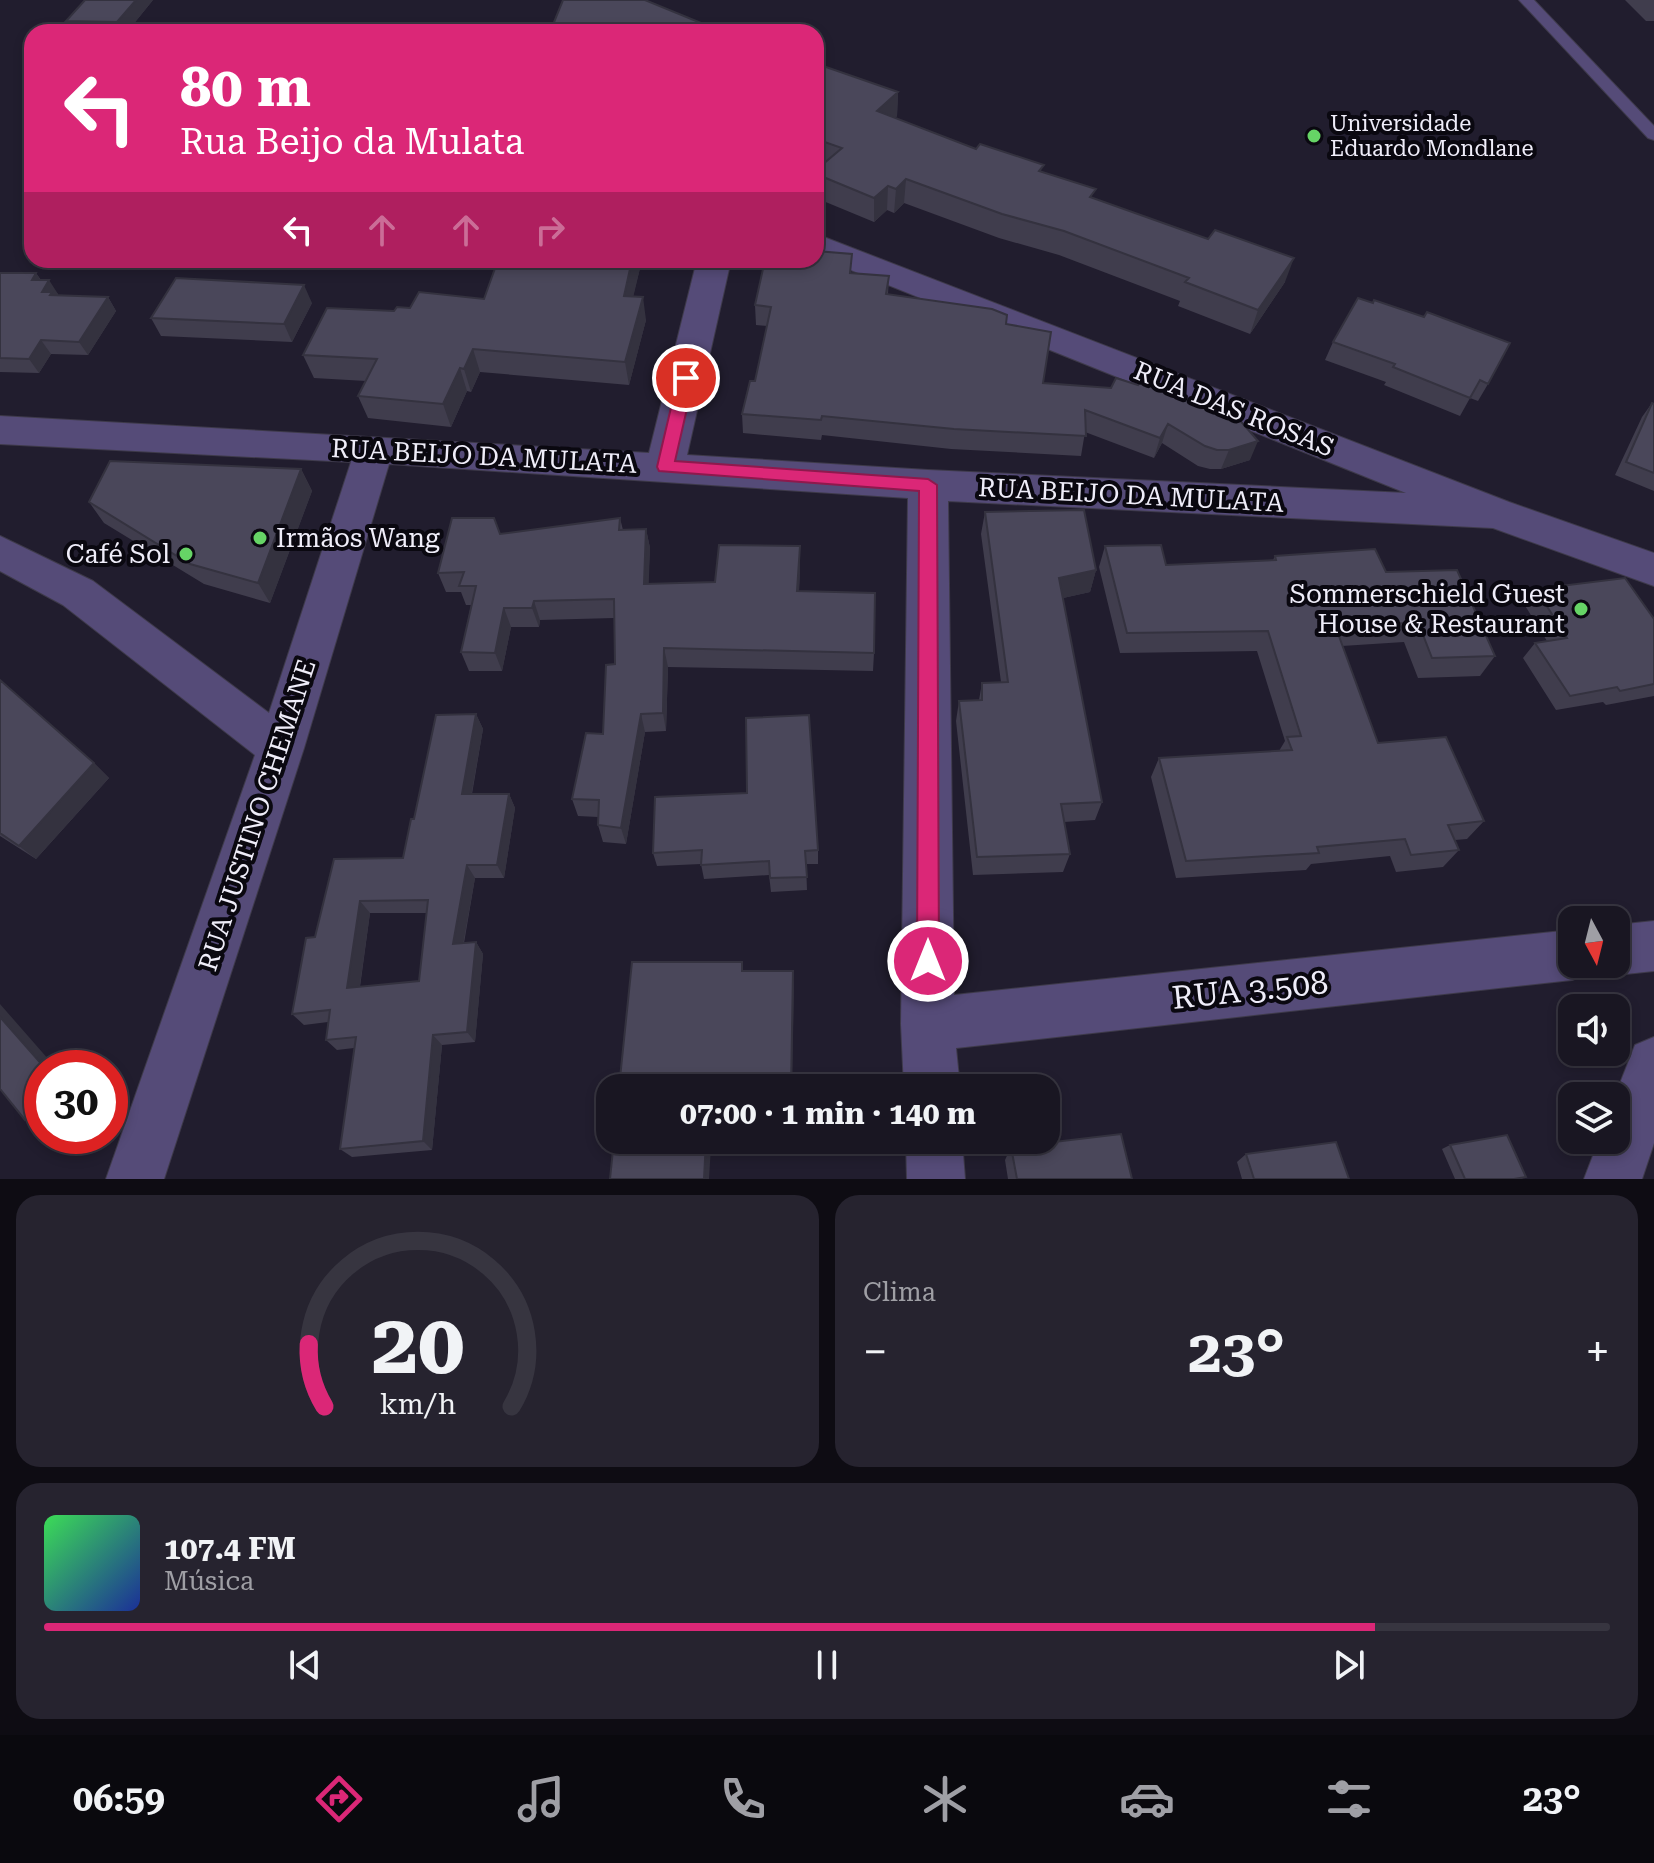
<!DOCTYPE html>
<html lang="pt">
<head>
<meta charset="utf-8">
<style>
	:root { --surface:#191622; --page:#26232f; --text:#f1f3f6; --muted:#9f9fa5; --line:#373540; --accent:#db2777 }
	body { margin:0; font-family:"Roboto Serif",serif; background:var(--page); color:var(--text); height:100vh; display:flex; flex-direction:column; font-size:30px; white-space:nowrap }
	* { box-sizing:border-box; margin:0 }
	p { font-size:26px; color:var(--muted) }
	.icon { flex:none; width:44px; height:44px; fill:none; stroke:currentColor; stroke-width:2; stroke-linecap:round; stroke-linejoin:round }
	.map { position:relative; height:1179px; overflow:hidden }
	.drawer { display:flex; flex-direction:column; gap:16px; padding:16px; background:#0e0c13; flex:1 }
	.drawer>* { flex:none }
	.banner { position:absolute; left:24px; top:24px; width:800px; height:244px; border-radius:24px; box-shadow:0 4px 12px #0003,0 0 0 2px var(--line); background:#db2777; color:#fff; overflow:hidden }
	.needle { width:52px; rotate:173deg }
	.fabs { position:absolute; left:1558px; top:906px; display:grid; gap:16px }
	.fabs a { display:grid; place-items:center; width:72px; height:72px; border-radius:16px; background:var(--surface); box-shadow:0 4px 12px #0003,0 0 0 2px var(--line); font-size:40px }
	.speed { position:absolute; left:24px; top:1050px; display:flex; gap:16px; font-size:40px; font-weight:700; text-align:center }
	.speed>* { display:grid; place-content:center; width:104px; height:104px; border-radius:50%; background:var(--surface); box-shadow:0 4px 12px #0003,0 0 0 2px var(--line); line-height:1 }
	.speed .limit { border:12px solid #d22; background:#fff; color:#111 }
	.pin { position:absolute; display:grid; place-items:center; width:68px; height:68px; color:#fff; margin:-34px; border:4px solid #fff; border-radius:50%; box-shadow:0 2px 8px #0007 }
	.me { position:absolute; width:88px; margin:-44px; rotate:0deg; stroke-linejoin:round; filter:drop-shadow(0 0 6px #0008) }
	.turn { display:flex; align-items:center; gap:28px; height:168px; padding:0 24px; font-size:36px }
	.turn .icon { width:104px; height:104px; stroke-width:2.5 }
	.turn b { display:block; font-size:56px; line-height:68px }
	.lanes { display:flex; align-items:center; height:76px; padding:0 24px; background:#0003; justify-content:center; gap:40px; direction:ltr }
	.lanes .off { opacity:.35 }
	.big { font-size:60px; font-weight:700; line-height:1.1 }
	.drawer .widget { flex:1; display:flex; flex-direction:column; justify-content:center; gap:12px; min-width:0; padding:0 28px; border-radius:24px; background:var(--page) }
	.drawer .dial { align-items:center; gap:0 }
	.dial svg { height:208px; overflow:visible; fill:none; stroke:var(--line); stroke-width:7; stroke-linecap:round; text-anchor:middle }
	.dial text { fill:var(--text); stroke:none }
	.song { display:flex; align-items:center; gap:24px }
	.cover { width:96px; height:96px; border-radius:12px; background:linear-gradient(135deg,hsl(130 70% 55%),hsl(230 70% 35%)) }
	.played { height:8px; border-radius:4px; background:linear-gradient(90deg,var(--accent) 85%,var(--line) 85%) }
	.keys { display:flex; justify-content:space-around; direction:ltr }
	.heat { display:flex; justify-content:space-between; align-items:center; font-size:44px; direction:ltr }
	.drawer .tiles { flex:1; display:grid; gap:16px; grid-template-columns:1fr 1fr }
	.widget:last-child { grid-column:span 2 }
	.trip { position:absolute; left:596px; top:1074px; width:464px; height:80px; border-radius:24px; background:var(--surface); box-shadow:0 4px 12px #0003,0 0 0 2px var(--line); font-weight:700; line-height:80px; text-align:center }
	.dock { display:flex; height:128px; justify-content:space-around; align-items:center; background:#0a090e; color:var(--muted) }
	.dock .icon { width:56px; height:56px }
	.dock .on { color:var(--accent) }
	.dock b { font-size:36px; color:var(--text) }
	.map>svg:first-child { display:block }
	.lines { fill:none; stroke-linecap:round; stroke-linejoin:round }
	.lane-casing { stroke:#3e3a4a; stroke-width:2 }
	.street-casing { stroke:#3e3a4a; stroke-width:2 }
	.lane { fill:#554b78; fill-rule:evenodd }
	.street { fill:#554b78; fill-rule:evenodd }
	.wall { fill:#403d4d; fill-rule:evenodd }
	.shaded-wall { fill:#34323f }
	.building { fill:#4a475a; stroke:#34323f; stroke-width:2; fill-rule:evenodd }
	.route { fill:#db2777; stroke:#8e194d; stroke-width:2 }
	.poi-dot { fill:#66d466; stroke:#0a0810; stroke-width:3 }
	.labels { text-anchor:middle; stroke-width:8; stroke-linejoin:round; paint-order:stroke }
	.far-poi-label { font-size:22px; fill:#efedf9; stroke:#0a0810; text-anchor:start }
	.street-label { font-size:26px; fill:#efedf9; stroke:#0a0810 }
	.poi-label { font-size:26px; fill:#efedf9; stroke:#0a0810; text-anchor:end }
	.near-street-label { font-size:32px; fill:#efedf9; stroke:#0a0810 }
</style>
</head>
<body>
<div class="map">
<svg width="1654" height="1179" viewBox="0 0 1654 1179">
	<rect width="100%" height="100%" fill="#211d2e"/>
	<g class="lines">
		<defs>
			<path id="lane" d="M1519,0H1534L1654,126V140L1648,138Z"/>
			<path id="street" d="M816,234L1509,502L1654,553V586L1493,528L948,501L954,995L1572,930V964H1594L1590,973L1572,980L956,1048L960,1088H904L901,1024L908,498L389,464L304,748L164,1179H106L255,755L63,605L0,571V536L93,581L269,713L351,462L0,444V416L649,453L697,260H731L687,455L928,470L1406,493L816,256Z
				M1654,921V971L1616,975L1598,968L1596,964H1616V925Z
				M1654,1037V1143L1642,1179H1584L1599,1140H1616L1615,1096L1635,1045Z
				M906,1140H962L965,1179H907Z"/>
		</defs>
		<use href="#lane" class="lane-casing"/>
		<use href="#street" class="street-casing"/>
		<use href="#lane" class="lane"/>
		<use href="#street" class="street"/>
	</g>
	<path class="wall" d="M153,0L127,32H72L66,21Z
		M1625,0H1654V21H1646Z
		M816,74L898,92L897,116L895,118L976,149L1043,172L1094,199L1285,282L1250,334L1178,306L1180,301L1059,255L999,238L904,203L894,213L887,210L874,222L816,198V170L822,165L816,162Z
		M498,260H642L633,296L646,320L629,385L480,372L471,392L467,391L451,427L368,418L358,396L366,381L314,378L303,355L394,311L484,299Z
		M0,273H36L41,280L58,294V295L108,297L116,311L88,355L51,354L39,373L0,372Z
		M852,273L889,276L888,294L1006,324L1043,383L1183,398L1250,460L1221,469H1210L1198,466L1162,443L1154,458L1085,432L1081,456L951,449L822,435L821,440L743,433L742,414L755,381L767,326L756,325L755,305Z
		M1358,298L1488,384L1478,401L1470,398L1460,416L1384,385L1386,382L1325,360L1333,342Z
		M312,303L292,342L161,336L151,318Z
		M1652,403L1654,404V491L1615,475L1642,417Z
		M301,469L312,491L270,603L204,584L104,523L89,502Z
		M985,512L1096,570L1090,592L1063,598L1102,802L1095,820L1064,822L1070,854L1063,872L973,875L956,721L959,701L979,700L982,683L1001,682L981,534Z
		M620,518L623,530L646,529L650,548L648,584L715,582L800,566L799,592L874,653L873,671L668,667L666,731L645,732L626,844L603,842L598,825V817L578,816L572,799L603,734L615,664L614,618L540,620L539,627H511L502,671H469L461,652L471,605H466L461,592H446L438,573L500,534Z
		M1105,546L1166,565L1273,560L1275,556L1386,572L1495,656L1480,676L1418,678L1404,642L1342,646L1378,743L1484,821L1467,839L1455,840L1459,850L1443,867L1396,872L1390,856L1311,864L1306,870L1176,878L1151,777L1159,758L1279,751L1285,741L1257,651L1120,653L1099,567Z
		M1536,589L1654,619V696L1606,705L1603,702L1556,710L1523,658L1535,643L1547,641L1524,604Z
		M0,680L94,763L109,778L36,859L0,836Z
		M476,714L483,729L472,794H509L515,808L504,878H475L464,943L476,942L483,954L475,1042L442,1045L432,1150L352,1157L340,1149L354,1048L337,1050L326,1040L328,1022L304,1025L292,1014L315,937L403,858L414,819ZM370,913H427L419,981L360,987Z
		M655,797L818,850V864H806L807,890L771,892L769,875L704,879L701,864L657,866L653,853Z
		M614,1140H765V1146H711Z
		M1450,1145L1526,1177L1521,1179H1455L1442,1149Z
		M1011,1147L1132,1179H1008L1005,1160Z
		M1246,1154L1349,1179H1242L1237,1162Z"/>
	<path class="shaded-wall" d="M136,0H153L127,32H122L117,22Z
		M898,92L897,116L876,134L877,111Z
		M906,179L904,203L894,213L896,189Z
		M888,186L887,210L874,222V198Z
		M1294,258L1285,282L1250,334L1258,310Z
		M632,260H642L628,319L624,296Z
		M36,273L45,287L32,280Z
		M49,280L58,294L56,298L42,292Z
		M304,285L312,303L292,342L284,324Z
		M108,297L116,311L88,355L79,342Z
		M643,297L646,320L629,385L625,362Z
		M41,340L51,354L39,373L29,359Z
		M473,349L480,372L471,392L464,369Z
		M460,368L467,391L451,427L443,404Z
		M1168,424L1162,443L1154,458L1160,438Z
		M1258,441L1250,460L1221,469L1229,450Z
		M301,469L312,491L270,603L258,583Z
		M646,529L650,548L648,604L644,584Z
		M800,546V566L798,611L797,591Z
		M1096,570L1090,592L1054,600L1059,578Z
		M534,601L540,620L539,627L532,608Z
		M504,608L511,627L502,671L495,653Z
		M664,648L668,667L666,731L663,713Z
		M476,714L483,729L469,808L462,794Z
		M641,714L645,732L626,844L621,828Z
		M94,763L109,778L36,859L19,846Z
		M509,794L515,808L504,878L497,865Z
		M467,865L475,878L461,956L453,944Z
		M360,901L370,913L358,999L347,988Z
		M476,942L483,954L475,1042L467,1032Z
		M793,971L794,988L792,1088H791Z
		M0,1004L56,1068H45L0,1017Z
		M433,1035L442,1045L432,1150L423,1141Z
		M42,1105V1127L25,1120Z
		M706,1140H709L711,1146L709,1179H704Z"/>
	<path class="building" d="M85,0H136L117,22L66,21Z
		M563,0H645L723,32H550Z
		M826,67L898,92L877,111L976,149L980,144L1044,165L1039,171L1096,189L1090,197L1208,239L1215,230L1294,258L1258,310L1185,282L1189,278L1064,231L1002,214L906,179L896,189L888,186L874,198L816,174V170L842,148L816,139V74Z
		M816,251L852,254L850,273L889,276L886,294L992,309L1007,315L1006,324L1051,332L1043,383L1111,388L1116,378L1138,385L1141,380L1184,396L1183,398L1229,412L1238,418L1258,441L1229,450H1217L1205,446L1168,424L1160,438L1085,410L1086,436L954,429L822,416L821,420L742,414L750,381H755L771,307L755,305L765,260H816Z
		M498,260H632L624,296L643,297L625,362L473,349L464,369L460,368L443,404L358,396L377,359L303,355L327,308L394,311L397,307L410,308L419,292L484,299Z
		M0,273H36L32,280H49L42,292H52L50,295L108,297L79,342L41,340L29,359L0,358Z
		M176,278L304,285L284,324L151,318Z
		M1358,298L1373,303L1374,300L1424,317L1427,312L1510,343L1488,384L1480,380L1470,398L1393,367L1395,364L1333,342Z
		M1652,403L1654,404V473L1626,462Z
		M110,461L301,469L258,583L190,564L89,502Z
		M1084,510L1096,570L1059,578L1102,802L1061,804L1070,854L977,857L959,701L982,700V683L1008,682L985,512Z
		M452,518H494L500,534L620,518L619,530L646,529L644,584L715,582L719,545L800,546L797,591L875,593L874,653L664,648L663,713L641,714L621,828L598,825L599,800L572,799L586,733L603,734L606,665L615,664L614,599L534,601L532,608H504L495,653L461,652L476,586H459L464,572L438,573Z
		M1161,545L1166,565L1276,560L1275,556L1375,549L1386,572L1457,570L1495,656L1432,658L1418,622L1336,628L1378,743L1446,737L1484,821L1448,825L1459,850L1411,855L1405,839L1317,847L1319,853L1186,861L1159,758L1292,750L1287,737L1301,736L1268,631L1127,633L1105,546Z
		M1625,578L1654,619V684L1620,691L1617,687L1570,696L1535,643L1567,638L1536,589Z
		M0,680L94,763L19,846L0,833Z
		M476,714L462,794H509L497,865H467L453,944L476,942L467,1032L433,1035L423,1141L340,1149L356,1037L326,1040L330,1010L292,1014L306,938L315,937L334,859L403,858L411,819H414L436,715ZM428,900L419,981L347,988L360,901Z
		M809,715L818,850L805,851L807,877L770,878L769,861L701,865L702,850L653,853L655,797L747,793L746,718Z
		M632,962H742V971H793L791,1088H619Z
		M0,1017L45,1068H42V1105L25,1120L0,1089Z
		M1121,1134L1132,1179H1017L1011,1147Z
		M1507,1135L1526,1177L1514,1179H1465L1450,1145Z
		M614,1140H706L704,1179H610Z
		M1336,1142L1349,1179H1254L1246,1154Z"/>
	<path class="route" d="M686,373L694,378L675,461L928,479L937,485L939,961L936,969L928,972L920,969L917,961L919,491L659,471L657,467L678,378Z"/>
	<g class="poi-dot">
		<circle cx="1314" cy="136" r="8"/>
		<circle cx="260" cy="538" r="8"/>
		<circle cx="186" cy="554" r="8"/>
		<circle cx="1581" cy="609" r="8"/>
	</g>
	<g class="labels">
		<g class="far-poi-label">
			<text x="1330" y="131">Universidade<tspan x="1330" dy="25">Eduardo Mondlane</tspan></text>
		</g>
		<g class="street-label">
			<text transform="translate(1234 409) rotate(22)" y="9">RUA DAS ROSAS</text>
			<text transform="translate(484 456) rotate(3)" y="9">RUA BEIJO DA MULATA</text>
			<text transform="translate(1131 495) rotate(3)" y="9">RUA BEIJO DA MULATA</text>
			<text transform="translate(257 815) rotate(-72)" y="9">RUA JUSTINO CHEMANE</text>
		</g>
		<g class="poi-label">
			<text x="276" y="547" text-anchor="start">Irmãos Wang</text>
			<text x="170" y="563">Café Sol</text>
			<text x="1565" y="603">Sommerschield Guest<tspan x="1565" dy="30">House &amp; Restaurant</tspan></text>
		</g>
		<g class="near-street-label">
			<text transform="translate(1250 990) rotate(-6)" y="11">RUA 3.508</text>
		</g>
	</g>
</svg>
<div class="fabs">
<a><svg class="needle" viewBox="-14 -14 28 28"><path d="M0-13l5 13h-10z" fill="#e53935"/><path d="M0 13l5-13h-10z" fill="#9f9fa5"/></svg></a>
<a><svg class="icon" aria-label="sound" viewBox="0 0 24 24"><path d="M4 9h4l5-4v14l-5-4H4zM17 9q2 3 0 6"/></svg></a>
<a><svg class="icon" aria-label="layers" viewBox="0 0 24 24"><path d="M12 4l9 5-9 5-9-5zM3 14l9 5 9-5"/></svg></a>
</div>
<div class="speed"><div class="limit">30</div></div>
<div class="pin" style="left:686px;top:378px;background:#d93025"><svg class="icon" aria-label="arrive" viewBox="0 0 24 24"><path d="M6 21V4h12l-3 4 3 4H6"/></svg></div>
<svg class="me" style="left:928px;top:961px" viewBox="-20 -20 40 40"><circle r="17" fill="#db2777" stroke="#fff" stroke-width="3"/><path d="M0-11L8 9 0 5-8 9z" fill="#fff"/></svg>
<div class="trip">07:00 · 1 min · 140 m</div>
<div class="banner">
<div class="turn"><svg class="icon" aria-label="left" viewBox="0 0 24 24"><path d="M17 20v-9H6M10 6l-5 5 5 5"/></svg><div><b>80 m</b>Rua Beijo da Mulata</div></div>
<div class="lanes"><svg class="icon" aria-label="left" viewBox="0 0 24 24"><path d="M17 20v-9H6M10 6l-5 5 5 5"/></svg><svg class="icon off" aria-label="ahead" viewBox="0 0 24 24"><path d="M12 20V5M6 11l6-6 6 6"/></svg><svg class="icon off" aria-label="ahead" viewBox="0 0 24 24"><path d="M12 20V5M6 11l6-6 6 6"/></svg><svg class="icon off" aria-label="right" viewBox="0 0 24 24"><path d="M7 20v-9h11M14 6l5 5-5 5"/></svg></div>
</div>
</div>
<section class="drawer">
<div class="tiles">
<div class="widget dial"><svg viewBox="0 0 100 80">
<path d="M14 69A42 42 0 1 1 86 69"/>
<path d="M14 69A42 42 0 0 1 8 45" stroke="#db2777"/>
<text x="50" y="56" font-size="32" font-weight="700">20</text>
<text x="50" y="72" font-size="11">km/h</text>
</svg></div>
<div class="widget"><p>Clima</p>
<div class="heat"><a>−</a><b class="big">23°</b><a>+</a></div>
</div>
<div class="widget">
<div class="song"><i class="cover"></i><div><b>107.4 FM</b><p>Música</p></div></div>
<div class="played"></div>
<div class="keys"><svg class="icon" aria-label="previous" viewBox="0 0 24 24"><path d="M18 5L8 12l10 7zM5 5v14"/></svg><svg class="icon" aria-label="pause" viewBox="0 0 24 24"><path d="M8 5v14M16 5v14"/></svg><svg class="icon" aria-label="next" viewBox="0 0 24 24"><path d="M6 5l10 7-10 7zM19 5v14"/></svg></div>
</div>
</div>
</section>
<nav class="dock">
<b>06:59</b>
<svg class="icon on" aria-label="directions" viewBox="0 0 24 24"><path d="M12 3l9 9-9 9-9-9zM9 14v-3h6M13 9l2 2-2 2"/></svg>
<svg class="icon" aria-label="music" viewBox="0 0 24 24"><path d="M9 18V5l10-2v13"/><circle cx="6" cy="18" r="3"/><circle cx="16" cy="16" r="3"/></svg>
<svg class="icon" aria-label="phone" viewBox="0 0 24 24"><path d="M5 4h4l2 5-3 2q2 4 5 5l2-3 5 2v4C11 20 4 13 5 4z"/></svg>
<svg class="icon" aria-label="climate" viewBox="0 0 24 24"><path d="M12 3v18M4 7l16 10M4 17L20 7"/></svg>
<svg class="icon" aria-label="car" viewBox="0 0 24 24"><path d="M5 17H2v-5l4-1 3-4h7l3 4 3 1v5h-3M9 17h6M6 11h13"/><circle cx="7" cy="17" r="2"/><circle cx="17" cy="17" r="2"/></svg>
<svg class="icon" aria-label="filters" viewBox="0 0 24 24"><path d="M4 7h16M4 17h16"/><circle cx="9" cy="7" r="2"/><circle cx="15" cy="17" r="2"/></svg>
<b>23°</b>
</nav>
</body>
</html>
